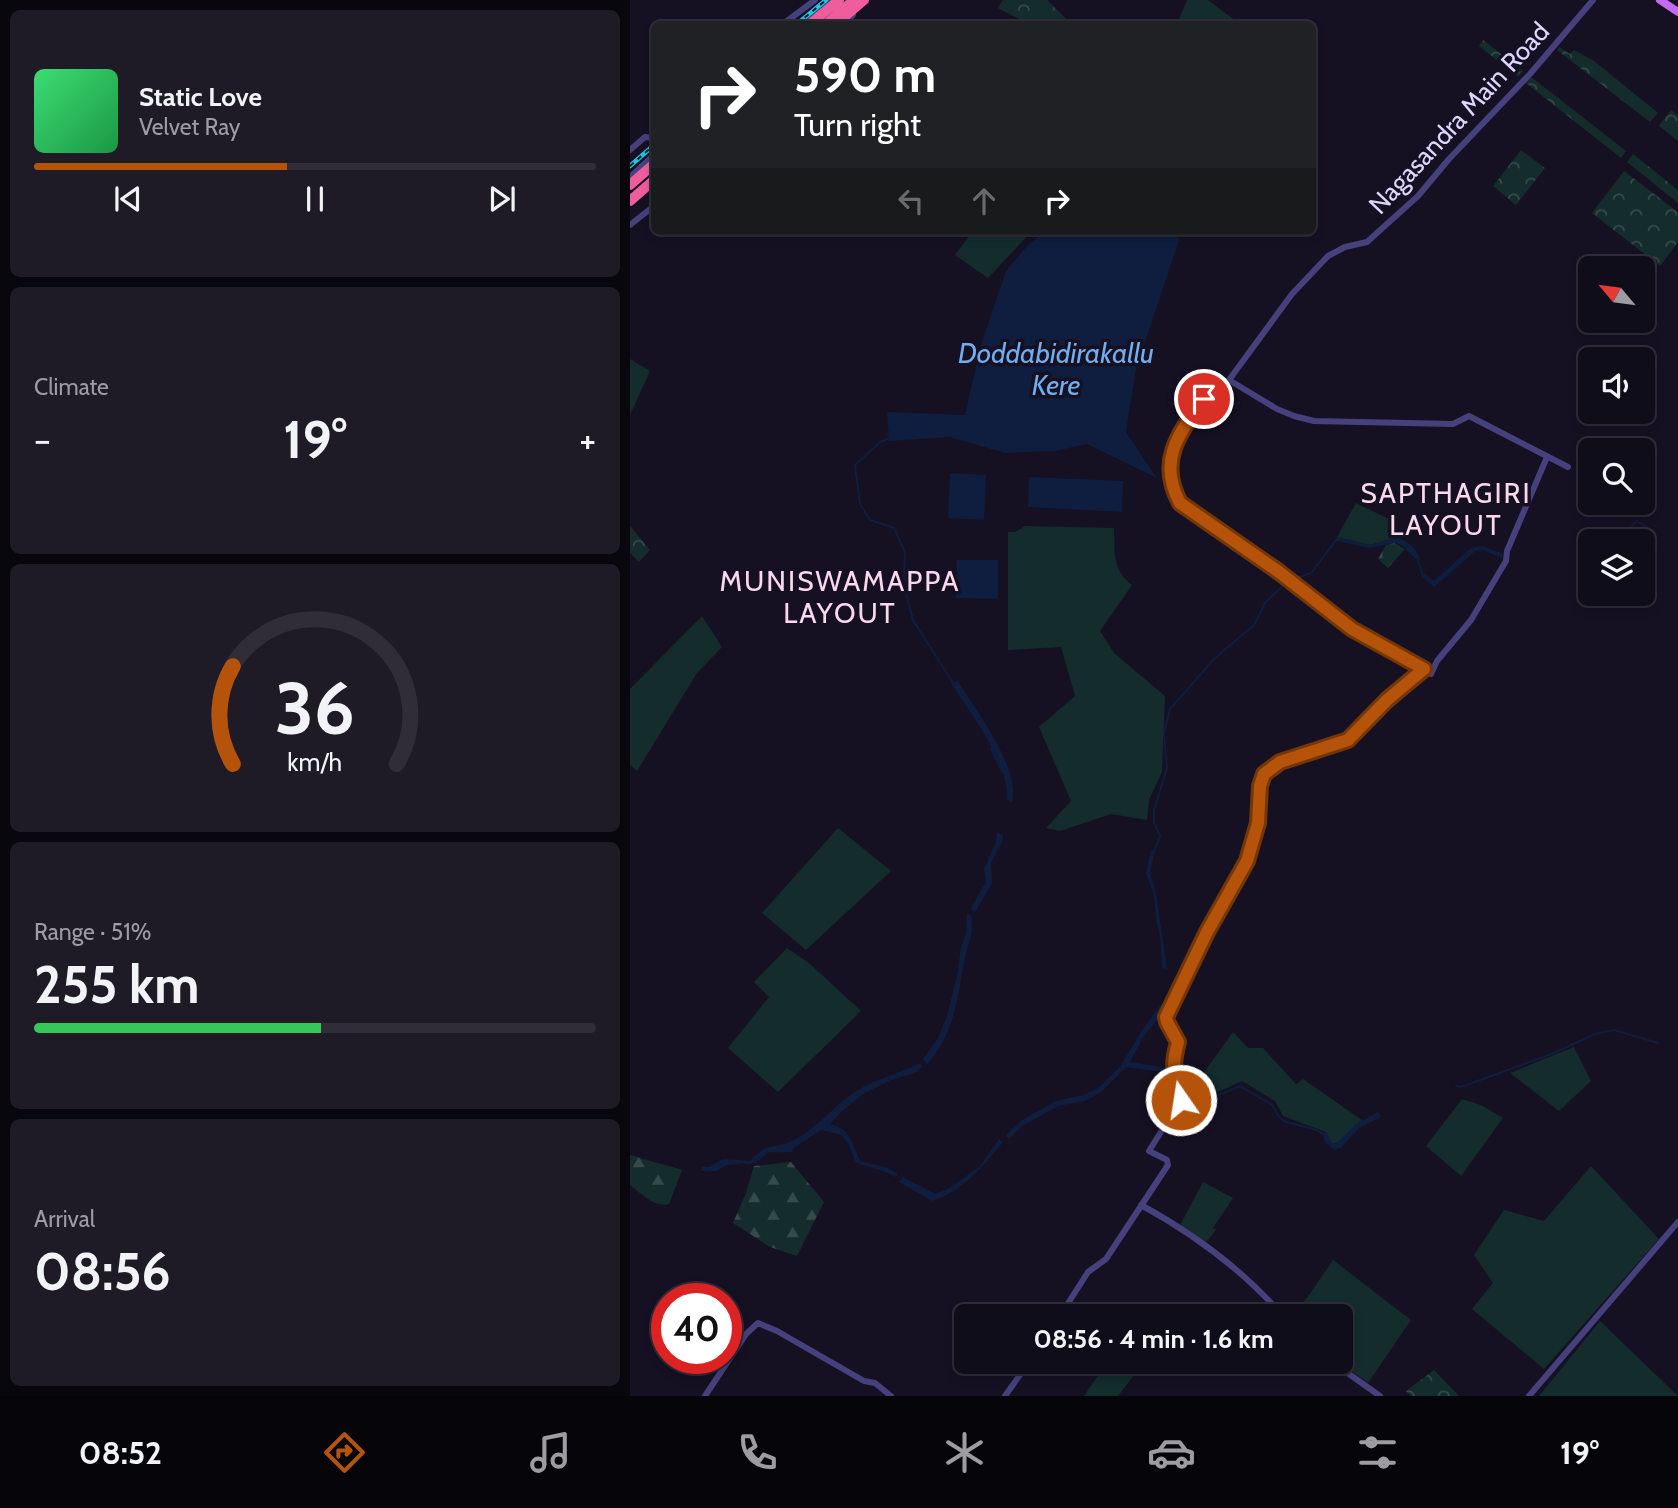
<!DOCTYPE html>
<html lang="en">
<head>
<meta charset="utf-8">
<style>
	:root { --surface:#100d1a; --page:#1e1b27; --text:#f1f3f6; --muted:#9c9ca2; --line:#302d39; --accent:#b45309 }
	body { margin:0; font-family:Cabin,sans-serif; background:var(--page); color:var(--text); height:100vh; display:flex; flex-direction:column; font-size:26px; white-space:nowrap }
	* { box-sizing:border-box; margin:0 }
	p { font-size:23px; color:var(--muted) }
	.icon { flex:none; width:38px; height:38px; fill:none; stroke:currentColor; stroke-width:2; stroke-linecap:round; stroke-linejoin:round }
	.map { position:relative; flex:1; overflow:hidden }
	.details { display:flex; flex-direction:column; gap:10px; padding:10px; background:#09070e; width:630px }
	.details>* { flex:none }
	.top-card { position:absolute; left:21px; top:21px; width:665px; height:214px; border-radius:10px; box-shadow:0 4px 10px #0003,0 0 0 2px var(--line); background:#202124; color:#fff; overflow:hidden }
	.needle { width:46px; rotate:299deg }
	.buttons { position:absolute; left:948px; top:256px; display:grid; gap:14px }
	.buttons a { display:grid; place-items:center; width:77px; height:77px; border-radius:10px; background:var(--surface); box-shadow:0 4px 10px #0003,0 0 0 2px var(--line); font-size:35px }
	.speed { position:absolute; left:21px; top:1283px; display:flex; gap:14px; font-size:35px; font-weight:700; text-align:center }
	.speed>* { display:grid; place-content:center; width:91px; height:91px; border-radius:50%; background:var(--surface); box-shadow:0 4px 10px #0003,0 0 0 2px var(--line); line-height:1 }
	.speed .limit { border:10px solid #d22; background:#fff; color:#111 }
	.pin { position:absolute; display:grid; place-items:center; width:60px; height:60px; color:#fff; margin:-30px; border:4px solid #fff; border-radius:50%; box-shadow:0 2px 7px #0007 }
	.me { position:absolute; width:77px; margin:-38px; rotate:347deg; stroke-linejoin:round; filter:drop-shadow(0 0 5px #0008) }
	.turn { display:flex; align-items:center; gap:24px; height:147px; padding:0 28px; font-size:32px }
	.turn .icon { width:91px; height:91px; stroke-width:2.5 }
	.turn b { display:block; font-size:49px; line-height:60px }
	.lanes { display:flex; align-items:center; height:66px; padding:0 28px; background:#0003; justify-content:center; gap:35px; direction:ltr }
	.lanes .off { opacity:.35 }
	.big { font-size:52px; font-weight:700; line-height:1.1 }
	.details .card { flex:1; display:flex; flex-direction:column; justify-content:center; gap:10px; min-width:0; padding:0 24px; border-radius:10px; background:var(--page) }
	.details .dial { align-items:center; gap:0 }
	.dial svg { height:182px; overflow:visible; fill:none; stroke:var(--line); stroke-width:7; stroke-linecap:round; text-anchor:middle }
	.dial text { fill:var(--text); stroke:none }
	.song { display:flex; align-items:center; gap:21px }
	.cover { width:84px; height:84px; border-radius:10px; background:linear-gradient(135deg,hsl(140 70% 55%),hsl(140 70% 35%)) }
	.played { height:7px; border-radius:4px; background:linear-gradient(90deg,var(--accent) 45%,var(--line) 45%) }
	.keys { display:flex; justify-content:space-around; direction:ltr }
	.heat { display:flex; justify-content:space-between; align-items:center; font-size:38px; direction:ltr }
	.charge { height:10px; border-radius:5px; background:linear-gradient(90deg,#34c759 51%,var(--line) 0) }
	.trip { position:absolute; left:324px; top:1304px; width:399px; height:70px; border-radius:10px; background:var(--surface); box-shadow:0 4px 10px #0003,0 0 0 2px var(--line); font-weight:700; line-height:70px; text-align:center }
	.tabs { display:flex; height:112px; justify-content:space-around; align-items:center; background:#06050a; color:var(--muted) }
	.tabs .icon { width:49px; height:49px }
	.tabs .selected { color:var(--accent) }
	.tabs b { font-size:32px; color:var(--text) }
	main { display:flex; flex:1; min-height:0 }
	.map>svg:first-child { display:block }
	.grass { fill:#142c2c }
	.forest { fill:url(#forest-firs) }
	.cemetery { fill:url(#cemetery-stones) }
	.park { fill:url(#park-crowns) }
	.water { fill:#0f1e3e }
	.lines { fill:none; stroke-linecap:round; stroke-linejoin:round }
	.stream { stroke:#0f1e3e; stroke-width:2 }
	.minor { stroke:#46417d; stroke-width:6 }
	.major { stroke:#c469f0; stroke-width:8 }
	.highway { stroke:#ee5e9c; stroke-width:10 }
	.rail-casing { stroke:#18c7e6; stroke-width:4.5 }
	.rail { stroke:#151123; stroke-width:2; stroke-dasharray:5; stroke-linecap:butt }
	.route-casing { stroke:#753606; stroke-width:18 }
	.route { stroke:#b45309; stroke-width:12 }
	.labels { text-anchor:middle; stroke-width:7; stroke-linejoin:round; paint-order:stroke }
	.street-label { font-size:26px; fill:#ddd7fb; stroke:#151123 }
	.water-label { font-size:28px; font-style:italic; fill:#70aef0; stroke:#151123 }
	.neighbourhood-label { font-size:28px; letter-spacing:2px; fill:#fbd9ed; stroke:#151123 }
</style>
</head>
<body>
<main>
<section class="details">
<div class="card">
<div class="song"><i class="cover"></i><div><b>Static Love</b><p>Velvet Ray</p></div></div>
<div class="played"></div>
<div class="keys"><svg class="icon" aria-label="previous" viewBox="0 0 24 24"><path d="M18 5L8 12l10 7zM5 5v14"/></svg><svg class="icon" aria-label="pause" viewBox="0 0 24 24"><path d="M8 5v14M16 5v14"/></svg><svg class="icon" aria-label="next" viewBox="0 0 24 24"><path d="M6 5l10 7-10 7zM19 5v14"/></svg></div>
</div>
<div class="card"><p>Climate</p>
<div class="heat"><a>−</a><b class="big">19°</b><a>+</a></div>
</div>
<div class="card dial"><svg viewBox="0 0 100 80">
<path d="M14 69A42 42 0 1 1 86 69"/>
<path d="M14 69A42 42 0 0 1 14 26" stroke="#b45309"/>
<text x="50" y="56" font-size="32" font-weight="700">36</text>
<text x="50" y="72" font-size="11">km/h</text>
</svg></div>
<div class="card"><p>Range · 51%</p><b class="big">255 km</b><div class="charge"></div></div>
<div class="card"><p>Arrival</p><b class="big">08:56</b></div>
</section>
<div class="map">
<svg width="1048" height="1396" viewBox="0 0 1048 1396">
	<defs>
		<pattern id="forest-firs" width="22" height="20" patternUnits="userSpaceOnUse" patternTransform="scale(1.75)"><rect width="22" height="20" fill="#142c2c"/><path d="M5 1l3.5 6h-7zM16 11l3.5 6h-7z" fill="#364a4c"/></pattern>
		<pattern id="cemetery-stones" width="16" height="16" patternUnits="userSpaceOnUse" patternTransform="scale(1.75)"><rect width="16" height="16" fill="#142c2c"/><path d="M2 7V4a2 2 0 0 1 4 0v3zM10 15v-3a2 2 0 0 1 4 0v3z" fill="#364a4c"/></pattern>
		<pattern id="park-crowns" width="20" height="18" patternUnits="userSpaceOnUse" patternTransform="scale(1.75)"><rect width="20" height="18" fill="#142c2c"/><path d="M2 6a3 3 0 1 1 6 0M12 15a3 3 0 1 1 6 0" fill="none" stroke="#364a4c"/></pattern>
	</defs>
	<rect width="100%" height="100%" fill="#151123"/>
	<path class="grass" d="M557,0H578L610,24H547Z
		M343,231H402L358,278L325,255Z
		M0,359L20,371L0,415Z
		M726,503L765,522L762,530L768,537L740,545L707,537Z
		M395,526L484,528C485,552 482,570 502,585L470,631L484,653L535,696L532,772L519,800L517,820L481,814L430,831L416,828L441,801L409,727L445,696L431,647L378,650V532H385Z
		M72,616L92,647L67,673L7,771L0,765V689Z
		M208,828L261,871L176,950L132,913Z
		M157,948L179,963L231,1011L148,1092L98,1048L139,997L124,982Z
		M603,1032L618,1048H633L666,1084L673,1079L732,1120C722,1127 714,1142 702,1144L696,1132L653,1116L645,1101L612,1081L588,1092L576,1093L567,1082Z
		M944,1047L961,1081L929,1111L880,1073Z
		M832,1099L851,1105L873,1118L831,1176L796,1146Z
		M961,1166L1029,1239L914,1369L842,1309L863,1283L844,1255L874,1210L914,1221Z
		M573,1182L603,1198L583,1228L586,1230L576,1242L550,1225Z
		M703,1260L781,1320L738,1383L709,1362L710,1316H662L679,1295Z
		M970,1321L1048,1396H909Z
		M477,1362H514L488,1396H454Z"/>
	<path class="forest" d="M0,1155L52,1170L39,1204C24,1208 11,1193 0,1185Z
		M161,1162L194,1202L167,1256L140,1247L103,1223L116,1193L124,1166Z"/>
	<path class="cemetery" d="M764,543L775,549L758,568L748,559L756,545Z"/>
	<path class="park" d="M373,0H417L441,24H399L368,8Z
		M853,40L893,71L888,77L849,46Z
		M929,47L940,54L944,50L964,61L1028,113L1020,122L927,50Z
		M901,77L996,151L991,158L896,83Z
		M1041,110L1048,115V141L1029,126Z
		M891,150L915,168L886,205L863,186Z
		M1003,154L1048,190V203L997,162Z
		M994,171L1048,212V242L1030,266L962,213Z
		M0,526L20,550L9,562L0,553Z
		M804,1370L829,1396H781L776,1391Z"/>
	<path class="water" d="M416,231H552L506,369L496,432L527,478L457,444L425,451L375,453L320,437L259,441L257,412L335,415L351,345L376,271L398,245Z
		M320,473L356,475L354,520L318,518Z
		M399,477L493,481L492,512L398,507Z
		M707,537L740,545L768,537C777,542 788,548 790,560L785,558L771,545L764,543L739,548L707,541Z
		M852,546L873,554L872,558L853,550L845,551L804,587L792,576L794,573L804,581L840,549Z
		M327,560H368V599L326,598Z
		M328,681C346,711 391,768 382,803L377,799C379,762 340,713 321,683Z
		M367,832L373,835V840L361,863L362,883L345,912L340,909L356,882L354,869L366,841Z
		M521,850L525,851L520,872L526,894L537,969L532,968L530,936L526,918L524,894L516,873Z
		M337,913L341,916C344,933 340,937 336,953C328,990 326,1034 297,1064L293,1059L308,1038L317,1016L327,976L331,947L336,934Z
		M532,1003L537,1004L535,1010L514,1036L500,1062L537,1068L539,1073L496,1067L470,1093L455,1101L428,1106L392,1126L379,1139L376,1135L392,1120L426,1101L454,1095L468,1088L490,1067L511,1032Z
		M290,1063L292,1067L285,1073L261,1080L233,1094L212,1111L200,1124C219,1127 223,1145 230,1161L258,1168L268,1174L265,1177L256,1172L226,1163L219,1145L212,1135L191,1130L163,1148L162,1152C142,1154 137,1147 121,1164L100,1163L87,1171H71L72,1167H79L93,1159L120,1161C140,1140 140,1151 162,1141C187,1129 203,1106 226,1091C246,1079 269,1074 290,1063Z
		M748,1112L751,1117L729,1128L711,1148L704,1150L696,1143L692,1134L696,1132L702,1144L707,1143L725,1125Z
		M369,1139L373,1142C354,1166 332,1192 302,1201L269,1182L273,1177L305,1194L318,1189L350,1166Z"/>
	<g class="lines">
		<path class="stream" d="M260,438L250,442L225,465L230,504L240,520L264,528L275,552L274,585L283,620L323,683
			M1002,526L1006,521L1018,528
			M969,541H972
			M989,541L994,536
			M787,558L793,576
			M661,580L681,573L707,539
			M361,748L372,772
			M524,851L530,836L524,823V810L537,768L534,733L540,709L585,658L624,625L635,603L656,583
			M548,1071L565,1081L571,1095C586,1099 596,1092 610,1086L642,1105L650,1118L656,1122L687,1130L694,1135
			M826,1086L831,1087L922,1054L965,1034L984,1030L1028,1043
			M121,1162H125L136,1153
			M96,1164L108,1163"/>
		<path class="minor" d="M153,24L185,0
			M171,24L200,0
			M213,24L223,15
			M0,150L15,137L24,138
			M0,177L24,155
			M0,225L24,206
			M599,380L647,409L664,416L684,421L823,424L839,416L938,467
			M917,457L877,551L876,561L841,620L807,661L801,674L722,629L648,572L556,509L550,504L543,491L540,460L543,446L583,387L599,380L662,294L698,256L715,247L737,242L788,196L819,159L900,74L963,0
			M511,1205C564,1234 613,1270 653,1316
			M430,1316L458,1272L476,1259L538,1165L537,1160L519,1151L551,1100C546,1072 540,1073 548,1043L537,1022L536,1017L577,932L617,861L627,823L630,786L634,774L650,762L717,740L757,700L794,669
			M702,1362L750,1396
			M75,1396L116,1334L128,1323L147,1331L234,1381L245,1383L261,1396
			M375,1396L399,1362
			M899,1396L1048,1222"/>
		<path class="major" d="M1030,0L1048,12"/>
		<path class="highway" d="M180,24L209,0
			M196,24L224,0
			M206,24L234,0
			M0,185L24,164
			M0,201L24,180"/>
		<defs>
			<path id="rail" d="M167,24L196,0
				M0,166L24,145"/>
		</defs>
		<use href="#rail" class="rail-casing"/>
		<use href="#rail" class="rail"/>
	</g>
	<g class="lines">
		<defs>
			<path id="route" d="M551,1100C546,1072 540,1073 548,1042L537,1022L536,1017L577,932L617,861L628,823L630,786L634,774L650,762L718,740L757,700L794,669L722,629L649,572L550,503C527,461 549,433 574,399"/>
		</defs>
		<use href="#route" class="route-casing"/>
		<use href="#route" class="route"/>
	</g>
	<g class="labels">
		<g class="street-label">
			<text transform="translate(829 118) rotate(-47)" y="9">Nagasandra Main Road</text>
		</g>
		<g class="water-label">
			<text x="426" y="363">Doddabidirakallu<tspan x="426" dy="32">Kere</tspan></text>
		</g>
		<g class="neighbourhood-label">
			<text x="816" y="503">SAPTHAGIRI<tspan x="816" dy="32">LAYOUT</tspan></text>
			<text x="210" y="591">MUNISWAMAPPA<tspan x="210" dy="32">LAYOUT</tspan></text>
		</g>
	</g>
</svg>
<div class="buttons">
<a><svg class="needle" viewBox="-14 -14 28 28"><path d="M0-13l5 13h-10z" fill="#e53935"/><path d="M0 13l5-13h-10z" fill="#9c9ca2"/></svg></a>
<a><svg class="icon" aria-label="sound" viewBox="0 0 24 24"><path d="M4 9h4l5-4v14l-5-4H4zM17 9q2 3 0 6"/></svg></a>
<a><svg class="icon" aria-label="search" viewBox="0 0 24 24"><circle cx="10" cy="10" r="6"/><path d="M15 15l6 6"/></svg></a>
<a><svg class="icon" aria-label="layers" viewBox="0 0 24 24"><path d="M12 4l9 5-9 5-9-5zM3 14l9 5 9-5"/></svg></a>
</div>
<div class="speed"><div class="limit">40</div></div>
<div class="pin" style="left:574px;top:399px;background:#d93025"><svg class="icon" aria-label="arrive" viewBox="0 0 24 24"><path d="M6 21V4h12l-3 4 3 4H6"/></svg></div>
<svg class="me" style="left:551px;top:1100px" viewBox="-20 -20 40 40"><circle r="17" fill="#b45309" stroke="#fff" stroke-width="3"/><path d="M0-11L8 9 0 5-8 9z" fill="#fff"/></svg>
<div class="trip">08:56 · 4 min · 1.6 km</div>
<div class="top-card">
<div class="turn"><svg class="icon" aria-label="right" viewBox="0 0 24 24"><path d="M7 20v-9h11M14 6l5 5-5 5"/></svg><div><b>590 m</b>Turn right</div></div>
<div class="lanes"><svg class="icon off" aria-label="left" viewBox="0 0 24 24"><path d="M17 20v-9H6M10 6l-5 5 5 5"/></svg><svg class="icon off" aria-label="ahead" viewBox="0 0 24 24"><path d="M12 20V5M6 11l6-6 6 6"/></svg><svg class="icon" aria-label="right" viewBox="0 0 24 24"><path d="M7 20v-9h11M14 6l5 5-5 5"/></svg></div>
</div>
</div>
</main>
<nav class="tabs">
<b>08:52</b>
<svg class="icon selected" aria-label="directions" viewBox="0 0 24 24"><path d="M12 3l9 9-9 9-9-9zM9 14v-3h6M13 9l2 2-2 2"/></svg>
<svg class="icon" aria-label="music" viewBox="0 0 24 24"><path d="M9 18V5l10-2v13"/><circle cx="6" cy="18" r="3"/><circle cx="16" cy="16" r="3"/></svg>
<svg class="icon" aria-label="phone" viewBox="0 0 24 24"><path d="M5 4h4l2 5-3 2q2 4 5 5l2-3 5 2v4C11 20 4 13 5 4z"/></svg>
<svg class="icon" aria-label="climate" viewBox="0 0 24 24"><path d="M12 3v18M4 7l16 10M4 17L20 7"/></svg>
<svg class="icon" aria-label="car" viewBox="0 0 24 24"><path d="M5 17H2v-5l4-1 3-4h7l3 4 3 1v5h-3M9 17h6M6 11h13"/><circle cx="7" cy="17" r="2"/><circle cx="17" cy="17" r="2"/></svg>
<svg class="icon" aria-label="filters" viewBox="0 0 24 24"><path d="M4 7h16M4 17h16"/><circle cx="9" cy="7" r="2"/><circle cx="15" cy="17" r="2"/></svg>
<b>19°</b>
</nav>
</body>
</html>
